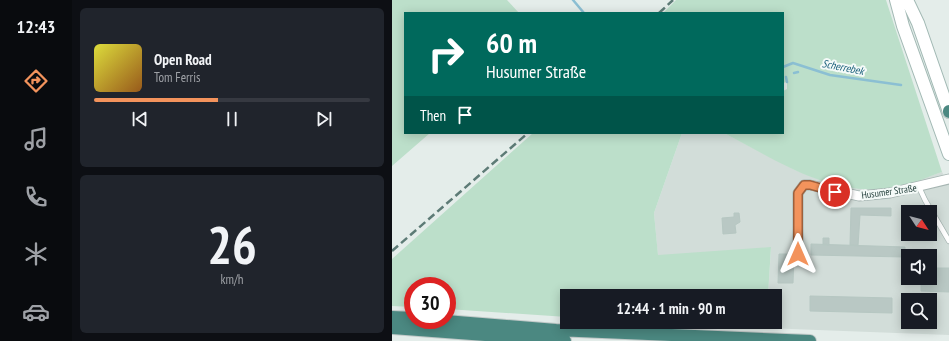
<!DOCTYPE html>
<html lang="en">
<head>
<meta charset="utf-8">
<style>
	:root { --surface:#171b24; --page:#20242c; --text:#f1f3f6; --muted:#9ea1a6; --line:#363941; --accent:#f3935c }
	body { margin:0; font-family:"PT Sans Narrow",sans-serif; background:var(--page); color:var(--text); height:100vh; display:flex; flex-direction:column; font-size:15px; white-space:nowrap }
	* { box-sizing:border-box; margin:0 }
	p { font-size:13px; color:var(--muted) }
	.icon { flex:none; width:22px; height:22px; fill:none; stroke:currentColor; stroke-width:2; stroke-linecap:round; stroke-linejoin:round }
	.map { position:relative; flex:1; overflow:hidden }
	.drawer { display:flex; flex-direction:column; gap:8px; padding:8px; background:#0d0f14; width:320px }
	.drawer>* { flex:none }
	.banner { position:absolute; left:12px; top:12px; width:380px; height:122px; border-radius:0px; box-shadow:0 2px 10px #0003; background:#00695c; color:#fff; overflow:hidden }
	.needle { width:26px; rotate:126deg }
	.tools { position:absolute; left:509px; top:205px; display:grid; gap:8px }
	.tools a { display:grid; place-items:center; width:36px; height:36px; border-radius:0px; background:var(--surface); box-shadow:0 2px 10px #0003; font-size:20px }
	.speed { position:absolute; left:12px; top:277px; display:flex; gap:8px; font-size:20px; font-weight:700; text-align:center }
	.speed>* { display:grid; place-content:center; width:52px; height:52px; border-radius:50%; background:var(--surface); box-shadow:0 2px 10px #0003; line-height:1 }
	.speed .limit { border:6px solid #d22; background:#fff; color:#111 }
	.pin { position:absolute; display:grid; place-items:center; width:34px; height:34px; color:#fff; margin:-17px; border:2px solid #fff; border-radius:50%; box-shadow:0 1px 4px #0007 }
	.me { position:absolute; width:44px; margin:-22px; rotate:0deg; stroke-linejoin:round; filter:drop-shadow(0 0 3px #0008) }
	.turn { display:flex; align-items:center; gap:14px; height:84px; padding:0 16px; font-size:18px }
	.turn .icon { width:52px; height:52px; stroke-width:2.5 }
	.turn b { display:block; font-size:28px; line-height:34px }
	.then { display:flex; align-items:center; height:38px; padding:0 16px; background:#0003; gap:8px; font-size:15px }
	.drawer .widget { flex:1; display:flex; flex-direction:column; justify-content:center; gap:6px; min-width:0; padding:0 14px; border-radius:6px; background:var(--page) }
	.drawer .dial { align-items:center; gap:0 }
	.dial b { font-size:52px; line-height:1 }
	.song { display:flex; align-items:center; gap:12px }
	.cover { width:48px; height:48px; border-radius:6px; background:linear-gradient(135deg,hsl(60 70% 55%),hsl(30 70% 35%)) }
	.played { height:4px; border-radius:2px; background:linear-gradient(90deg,var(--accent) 45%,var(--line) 45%) }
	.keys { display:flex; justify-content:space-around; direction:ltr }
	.trip { position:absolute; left:168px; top:289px; width:222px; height:40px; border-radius:0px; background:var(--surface); box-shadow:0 2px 10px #0003; font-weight:800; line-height:40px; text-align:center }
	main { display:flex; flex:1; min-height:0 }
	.tabs { display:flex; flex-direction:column; width:72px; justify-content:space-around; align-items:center; background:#090b0e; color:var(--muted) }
	.tabs .icon { width:28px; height:28px }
	.tabs .active { color:var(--accent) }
	.tabs b { font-size:18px; color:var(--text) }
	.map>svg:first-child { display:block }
	.built { fill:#d2ddd9; fill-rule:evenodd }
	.green { fill:#bcdfca }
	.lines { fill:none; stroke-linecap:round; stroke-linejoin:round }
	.stream { stroke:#8bbfd3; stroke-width:2.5 }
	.building { fill:#b9c8c4; stroke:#b6c7c2 }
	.service-casing { stroke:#a6b5b2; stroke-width:6 }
	.minor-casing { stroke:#a6b5b2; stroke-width:11 }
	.secondary-casing { stroke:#a2b9b4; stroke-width:14 }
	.trunk-casing { stroke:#c1c9c8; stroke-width:14 }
	.service { stroke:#fff; stroke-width:4.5 }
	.minor { stroke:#fff; stroke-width:9 }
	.secondary { stroke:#fff; stroke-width:12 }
	.trunk { stroke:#4b8881; stroke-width:12 }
	.rail { stroke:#5d7b76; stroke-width:2.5; stroke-dasharray:8 4; stroke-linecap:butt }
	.route-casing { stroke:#9e603c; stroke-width:10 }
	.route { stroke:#f3935c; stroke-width:7 }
	.labels { text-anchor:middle; stroke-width:4; stroke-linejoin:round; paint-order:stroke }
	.street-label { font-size:10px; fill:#233f3b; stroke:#f4faf8 }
	.water-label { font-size:11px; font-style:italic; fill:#1c617c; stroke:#f4faf8 }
</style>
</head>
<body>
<main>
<nav class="tabs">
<b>12:43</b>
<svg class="icon active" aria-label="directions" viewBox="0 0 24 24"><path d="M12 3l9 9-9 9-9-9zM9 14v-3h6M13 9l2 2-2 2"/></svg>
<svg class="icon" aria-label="music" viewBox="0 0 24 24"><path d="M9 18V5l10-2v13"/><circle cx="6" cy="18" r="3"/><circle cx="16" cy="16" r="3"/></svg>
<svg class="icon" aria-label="phone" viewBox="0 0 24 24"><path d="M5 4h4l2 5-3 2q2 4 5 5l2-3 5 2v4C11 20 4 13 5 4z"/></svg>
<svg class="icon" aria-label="climate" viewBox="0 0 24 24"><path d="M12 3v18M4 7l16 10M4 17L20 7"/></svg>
<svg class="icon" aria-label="car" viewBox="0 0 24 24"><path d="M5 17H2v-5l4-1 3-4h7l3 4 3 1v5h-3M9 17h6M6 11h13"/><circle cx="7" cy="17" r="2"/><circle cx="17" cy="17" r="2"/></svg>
</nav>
<section class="drawer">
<div class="widget">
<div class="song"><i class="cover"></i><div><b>Open Road</b><p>Tom Ferris</p></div></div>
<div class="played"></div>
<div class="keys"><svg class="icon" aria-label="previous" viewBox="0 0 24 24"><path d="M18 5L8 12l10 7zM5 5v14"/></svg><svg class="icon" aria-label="pause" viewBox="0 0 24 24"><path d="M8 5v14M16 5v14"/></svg><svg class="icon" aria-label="next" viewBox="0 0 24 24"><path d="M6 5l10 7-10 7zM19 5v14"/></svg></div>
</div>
<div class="widget dial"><b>26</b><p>km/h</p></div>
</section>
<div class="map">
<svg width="557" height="341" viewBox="0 0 557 341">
	<rect width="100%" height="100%" fill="#e4edea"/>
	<path class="built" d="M290,133H332L403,170L444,186L502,188L550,172L557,184V335L373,328L374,322H383V296H376L379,248L266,256L262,213ZM516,212H538V234H516ZM516,256H538V278H516ZM516,300H538V322H516Z"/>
	<path class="green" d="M0,0H115L127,13H13V133H38L0,166Z
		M284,0H494L550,172C535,177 517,186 501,188C437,197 386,161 332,133H391V91L395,89V82L391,83V13H271Z
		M141,133H290L262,213L266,255L379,247L376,296H175V317L55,309V286H21V307L0,306V259Z
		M268,322H374L373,328Z"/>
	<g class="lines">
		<path class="stream" d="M181,0L192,13
			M391,67L401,63L438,75L509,85
			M402,73L406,72
			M394,77L395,82"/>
	</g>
	<path class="building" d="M459,208H499V216L468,215L466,246L458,245Z
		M342,213H347L348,222L343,225L344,233L331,234L330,218L342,217Z
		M431,238H437V245H431Z
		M419,244L513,247V257L419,255Z
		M387,254H402L401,283H386Z
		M538,268H557V292L529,291V278H538Z
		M418,296L500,298V313L418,311Z"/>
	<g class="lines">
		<defs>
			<path id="service" d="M527,187L533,200L557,241"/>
			<path id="minor" d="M406,254V193L412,185H418L467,196L498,193L557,179"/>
			<path id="secondary" d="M504,0L511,26L557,154
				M515,0L526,23L557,112"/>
			<path id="trunk" d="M557,111V112
				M0,317L21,318
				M41,320L164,330L418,341
				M0,328L173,341"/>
		</defs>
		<use href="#service" class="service-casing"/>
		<use href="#minor" class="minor-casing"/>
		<use href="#secondary" class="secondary-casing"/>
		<use href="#trunk" class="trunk-casing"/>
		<use href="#service" class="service"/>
		<use href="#minor" class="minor"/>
		<use href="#secondary" class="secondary"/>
		<use href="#trunk" class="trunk"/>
		<path class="rail" d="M267,13L281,0
			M0,251L136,133"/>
	</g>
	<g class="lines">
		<defs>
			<path id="route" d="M406,254V193L412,185H418L443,192"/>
		</defs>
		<use href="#route" class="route-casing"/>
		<use href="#route" class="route"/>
	</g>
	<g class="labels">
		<g class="street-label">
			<text transform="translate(497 191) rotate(-8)" y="4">Husumer Straße</text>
		</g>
		<g class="water-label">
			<text transform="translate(451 67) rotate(11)" y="4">Scherrebek</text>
		</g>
	</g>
</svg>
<div class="tools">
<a><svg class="needle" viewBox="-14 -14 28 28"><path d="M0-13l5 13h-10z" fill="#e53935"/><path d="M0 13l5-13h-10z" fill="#9ea1a6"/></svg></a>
<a><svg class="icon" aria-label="sound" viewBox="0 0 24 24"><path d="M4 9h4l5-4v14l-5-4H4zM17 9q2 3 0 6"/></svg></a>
<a><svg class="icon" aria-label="search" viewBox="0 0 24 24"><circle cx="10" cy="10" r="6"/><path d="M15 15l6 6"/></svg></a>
</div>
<div class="speed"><div class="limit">30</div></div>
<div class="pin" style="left:443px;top:192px;background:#d93025"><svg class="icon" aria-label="arrive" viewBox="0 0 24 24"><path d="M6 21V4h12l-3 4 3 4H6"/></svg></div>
<svg class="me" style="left:406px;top:254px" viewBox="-20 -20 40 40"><path d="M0-17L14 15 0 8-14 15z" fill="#f3935c" stroke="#fff" stroke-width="4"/></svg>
<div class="trip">12:44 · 1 min · 90 m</div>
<div class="banner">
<div class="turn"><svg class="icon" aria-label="right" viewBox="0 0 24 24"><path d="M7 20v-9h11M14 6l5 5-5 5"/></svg><div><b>60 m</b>Husumer Straße</div></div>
<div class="then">Then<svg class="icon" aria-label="arrive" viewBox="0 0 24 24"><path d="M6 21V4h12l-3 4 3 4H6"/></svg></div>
</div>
</div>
</main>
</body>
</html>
